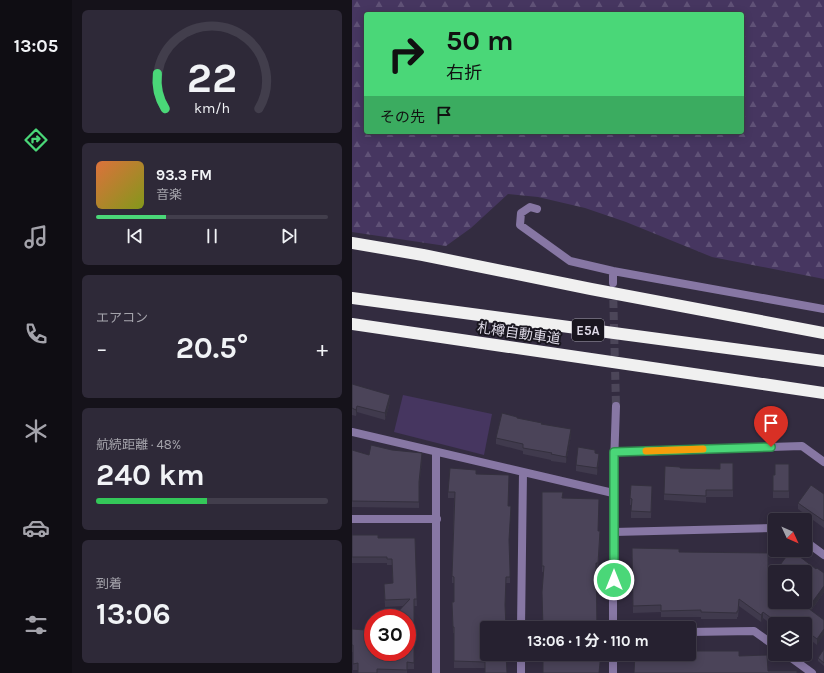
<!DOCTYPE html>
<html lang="ja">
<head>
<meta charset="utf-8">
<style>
	:root { --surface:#262130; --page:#2e2938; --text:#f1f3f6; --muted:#a4a3ab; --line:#423e4c; --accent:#4ad778 }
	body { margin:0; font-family:Karla,"Noto Sans JP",sans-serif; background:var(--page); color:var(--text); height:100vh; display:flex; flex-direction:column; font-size:15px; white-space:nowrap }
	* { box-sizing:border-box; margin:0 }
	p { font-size:13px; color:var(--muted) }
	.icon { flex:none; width:22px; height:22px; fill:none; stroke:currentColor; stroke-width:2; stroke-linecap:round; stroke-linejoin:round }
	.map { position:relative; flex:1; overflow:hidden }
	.sheet { display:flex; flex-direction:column; gap:10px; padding:10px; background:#15121a; width:280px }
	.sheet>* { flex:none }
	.guide { position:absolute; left:12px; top:12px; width:380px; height:122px; border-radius:4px; box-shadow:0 2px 10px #0003,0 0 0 1px var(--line); background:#4ad778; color:#111; overflow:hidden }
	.needle { width:26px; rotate:134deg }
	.controls { position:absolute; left:416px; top:513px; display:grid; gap:8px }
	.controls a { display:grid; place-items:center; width:44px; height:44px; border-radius:4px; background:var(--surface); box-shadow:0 2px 10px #0003,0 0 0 1px var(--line); font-size:20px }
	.speed { position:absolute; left:12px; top:609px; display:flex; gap:8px; font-size:20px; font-weight:700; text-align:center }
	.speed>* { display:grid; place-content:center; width:52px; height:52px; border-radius:50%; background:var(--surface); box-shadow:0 2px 10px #0003,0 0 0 1px var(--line); line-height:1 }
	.speed .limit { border:6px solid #d22; background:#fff; color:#111 }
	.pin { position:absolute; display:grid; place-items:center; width:34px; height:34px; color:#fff; margin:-41px -17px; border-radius:50% 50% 50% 0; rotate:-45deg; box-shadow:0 0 4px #0007 }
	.pin .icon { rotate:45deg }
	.me { position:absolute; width:44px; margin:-22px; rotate:0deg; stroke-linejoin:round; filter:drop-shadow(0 0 3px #0008) }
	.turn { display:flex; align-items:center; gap:14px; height:84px; padding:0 16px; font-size:18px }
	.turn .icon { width:52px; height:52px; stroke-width:2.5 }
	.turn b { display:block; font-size:28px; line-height:34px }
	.then { display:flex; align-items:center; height:38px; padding:0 16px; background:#0003; gap:8px; font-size:15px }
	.big { font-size:30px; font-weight:700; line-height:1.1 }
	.sheet .tile { flex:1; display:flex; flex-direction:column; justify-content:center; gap:6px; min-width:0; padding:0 14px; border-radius:6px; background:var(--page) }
	.sheet .dial { align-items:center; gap:0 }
	.dial svg { height:104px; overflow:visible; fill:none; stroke:var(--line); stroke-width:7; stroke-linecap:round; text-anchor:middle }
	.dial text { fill:var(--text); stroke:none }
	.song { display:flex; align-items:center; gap:12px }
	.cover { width:48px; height:48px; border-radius:6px; background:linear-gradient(135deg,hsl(20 70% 55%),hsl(70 70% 35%)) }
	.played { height:4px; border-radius:2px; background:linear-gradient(90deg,var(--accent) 30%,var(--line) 30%) }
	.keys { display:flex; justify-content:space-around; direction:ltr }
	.heat { display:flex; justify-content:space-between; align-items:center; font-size:22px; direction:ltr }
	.charge { height:6px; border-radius:3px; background:linear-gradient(90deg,#34c759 48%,var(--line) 0) }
	.trip { position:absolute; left:128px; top:621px; width:216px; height:40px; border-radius:4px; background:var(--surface); box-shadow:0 2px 10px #0003,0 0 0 1px var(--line); font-weight:700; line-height:40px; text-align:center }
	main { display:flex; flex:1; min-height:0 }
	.menu { display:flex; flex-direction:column; width:72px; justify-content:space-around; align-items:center; background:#0f0d13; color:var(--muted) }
	.menu .icon { width:28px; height:28px }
	.menu .on { color:var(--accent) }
	.menu b { font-size:18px; color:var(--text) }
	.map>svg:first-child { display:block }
	.forest { fill:url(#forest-firs); fill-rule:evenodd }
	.green { fill:#463660 }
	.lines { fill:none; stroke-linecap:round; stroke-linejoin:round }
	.street-tunnel { stroke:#4c4659; stroke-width:8; stroke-dasharray:8 4; stroke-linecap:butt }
	.street { stroke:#8777a4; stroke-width:8 }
	.highway { stroke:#f0f0f0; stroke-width:12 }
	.wall { fill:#403a4d }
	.shaded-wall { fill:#34303e }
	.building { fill:#4b4459; stroke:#34303e }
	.route-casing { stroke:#308c4e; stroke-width:10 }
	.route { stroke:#4ad778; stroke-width:7 }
	.slow { stroke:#f59e0b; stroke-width:7 }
	.labels { text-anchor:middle; stroke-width:4; stroke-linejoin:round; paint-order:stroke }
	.shield { fill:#19161f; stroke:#a29eaa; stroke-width:1 }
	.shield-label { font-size:13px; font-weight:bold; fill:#ddd9e6 }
	.street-label { font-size:14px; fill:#ddd9e6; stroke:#19161f }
</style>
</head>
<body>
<main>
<nav class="menu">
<b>13:05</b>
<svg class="icon on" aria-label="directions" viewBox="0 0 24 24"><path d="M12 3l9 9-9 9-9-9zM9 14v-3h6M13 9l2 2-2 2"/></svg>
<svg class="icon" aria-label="music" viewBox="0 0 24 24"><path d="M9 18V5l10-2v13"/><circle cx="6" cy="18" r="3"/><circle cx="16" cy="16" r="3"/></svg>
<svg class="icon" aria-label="phone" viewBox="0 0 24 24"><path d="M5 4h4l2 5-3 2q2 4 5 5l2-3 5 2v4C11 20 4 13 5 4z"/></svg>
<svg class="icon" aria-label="climate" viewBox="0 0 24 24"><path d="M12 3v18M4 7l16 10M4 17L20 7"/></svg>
<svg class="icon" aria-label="car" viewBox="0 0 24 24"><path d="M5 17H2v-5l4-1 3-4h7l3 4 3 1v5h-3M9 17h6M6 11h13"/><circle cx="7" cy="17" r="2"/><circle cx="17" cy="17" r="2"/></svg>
<svg class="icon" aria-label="filters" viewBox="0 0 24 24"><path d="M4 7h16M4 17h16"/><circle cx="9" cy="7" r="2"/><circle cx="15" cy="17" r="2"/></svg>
</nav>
<section class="sheet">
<div class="tile dial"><svg viewBox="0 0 100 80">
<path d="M14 69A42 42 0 1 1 86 69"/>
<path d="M14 69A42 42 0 0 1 8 42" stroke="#4ad778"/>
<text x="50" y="56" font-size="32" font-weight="700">22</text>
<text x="50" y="72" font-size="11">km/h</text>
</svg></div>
<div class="tile">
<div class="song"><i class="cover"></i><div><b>93.3 FM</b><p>音楽</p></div></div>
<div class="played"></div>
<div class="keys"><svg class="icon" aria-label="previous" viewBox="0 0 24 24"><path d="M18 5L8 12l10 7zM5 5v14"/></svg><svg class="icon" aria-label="pause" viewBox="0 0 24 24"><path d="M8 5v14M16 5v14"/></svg><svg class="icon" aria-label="next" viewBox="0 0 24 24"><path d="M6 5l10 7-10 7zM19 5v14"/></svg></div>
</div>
<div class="tile"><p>エアコン</p>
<div class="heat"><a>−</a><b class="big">20.5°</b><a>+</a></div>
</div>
<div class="tile"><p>航続距離 · 48%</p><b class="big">240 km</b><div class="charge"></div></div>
<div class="tile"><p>到着</p><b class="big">13:06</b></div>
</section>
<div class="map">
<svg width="472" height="673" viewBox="0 0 472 673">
	<defs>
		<pattern id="forest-firs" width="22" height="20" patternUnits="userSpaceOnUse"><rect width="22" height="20" fill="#463660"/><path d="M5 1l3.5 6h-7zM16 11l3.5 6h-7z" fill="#605277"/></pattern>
	</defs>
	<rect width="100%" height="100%" fill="#332c40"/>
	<path class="forest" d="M0,0H472V279L360,257L274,222L233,208L186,197L156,194L119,228L94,246L0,232ZM14,14H390V132H14Z"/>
	<path class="green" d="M51,395L140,414L132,455L42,432Z"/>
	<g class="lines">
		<path class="street-tunnel" d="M261,288L264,406"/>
		<path class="street" d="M185,209L178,207L169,213L168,225L218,261L261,271L472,309
			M261,271V283
			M0,432L261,493
			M262,452L450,446L472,462
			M0,519H85
			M262,532L423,528
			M453,541L472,555
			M169,628L171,472
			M261,628V493L264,406
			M337,632L402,631L423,646
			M434,654L460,673
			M84,673V452
			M169,673V654
			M261,673V654"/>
		<path class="highway" d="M0,243L71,255L239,289L472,333
			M0,298L472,361
			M0,324L472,393"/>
	</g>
	<path class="wall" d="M0,384L38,402L33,420L5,412L4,416L0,415Z
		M165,418L190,424L219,435L214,463L199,461V460L171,454V451L144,444V438Z
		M0,450L17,455L70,460L67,488V508L0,507Z
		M243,453L247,460L245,475L224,471V465Z
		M381,463V497H354V503L312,500V494L328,468L368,469Z
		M437,464V498H421V475H423Z
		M124,474L156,506L158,578V583H154L133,668H102V633H101L100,602H102V583H100V576L102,498H96V492Z
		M300,486L299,518H279V505H278V498Z
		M190,492L211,498L246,531L248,538L246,570L190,572Z
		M472,494V528L446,509V503Z
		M0,535L26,538H63L65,606H62V669H55V673H6V670H1V652H0V629L21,652L52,606L33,607L32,584L41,583L40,565H35V563H0Z
		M280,548L327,552L416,582L464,569L472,573V592L459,611L472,620L465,645L453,636V624H423V627L411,618L409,622L387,606L386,617H385V619H349V617H309V612L281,613Z
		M472,649V666L466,661V658Z"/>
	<path class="shaded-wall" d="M38,395V402L33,420V413Z
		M5,406V412L4,416V410Z
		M219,429V435L214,463V457Z
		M70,453V460L67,488V482Z
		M247,454V460L245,475V468Z
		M472,586V592L456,615V608Z
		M411,612V618L409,622V615Z
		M472,629V635L465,645V639Z"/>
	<path class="building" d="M0,384L38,395L33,413L5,406L4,410L0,408Z
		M150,413L165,417V418L190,423L189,424L219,429L214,457L199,454L200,453L171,448V444L144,438Z
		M19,445L40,450L70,453L67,482V502L0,501V450L17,455Z
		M226,447L243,450V453L247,454L245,468L224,465Z
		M368,463H381V490H354V496L312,494L313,466L328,467V468L368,469Z
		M423,464H437V491H421V475H423Z
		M98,468L124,470V474L157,475L156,506H159L157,540L158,571V577H154L153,605L154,628H135V654H154L155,673H133V662L102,661V627H101L100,602H102V577L100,576L103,492H96Z
		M279,485L300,486L299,512L279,511L280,499L278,498Z
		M459,485L472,494V521L446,503Z
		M190,492H211L210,498L247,499L246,531H248L246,563H244L245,628H191L190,592L192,566H190Z
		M0,535H26V538H63L65,599H62V663L55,662V670L25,669V673H6V663L1,664V645H0V629L13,630V627H21V652H55V618H40L58,599L33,600L32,584L41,583L40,559H35V557H0Z
		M280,548L327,549V552L416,553V582L423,572V602H453V572H423L439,550L464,569L465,568L472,573V586L456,608L472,620V629L465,639L453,630V624L445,623L444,624H427L411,612L409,615L387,599L386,611H385V613L349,612V610L309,611V605L281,606Z
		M472,649V663L466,658Z
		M337,651H387V656L415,655L416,671H445V673H282L283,654H337Z
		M191,654H248V663L247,673H191Z"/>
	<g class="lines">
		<defs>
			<path id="route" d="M262,580V452L419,447"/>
		</defs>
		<use href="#route" class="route-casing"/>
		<use href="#route" class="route"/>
		<path class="slow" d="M294,451L351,449"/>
	</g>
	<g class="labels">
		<rect class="shield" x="220" y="319" width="32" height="22" rx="3"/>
		<g class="shield-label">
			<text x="236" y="335">E5A</text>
		</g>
		<g class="street-label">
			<text transform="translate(167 333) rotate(8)" y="5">札樽自動車道</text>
		</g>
	</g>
</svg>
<div class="controls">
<a><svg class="needle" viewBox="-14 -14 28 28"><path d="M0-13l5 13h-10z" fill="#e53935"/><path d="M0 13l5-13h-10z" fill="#a4a3ab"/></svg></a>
<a><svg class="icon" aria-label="search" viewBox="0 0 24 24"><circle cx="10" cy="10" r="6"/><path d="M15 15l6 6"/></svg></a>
<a><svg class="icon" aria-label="layers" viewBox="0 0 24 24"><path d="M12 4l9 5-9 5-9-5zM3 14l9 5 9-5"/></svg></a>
</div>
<div class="speed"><div class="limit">30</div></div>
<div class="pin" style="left:419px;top:447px;background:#d93025"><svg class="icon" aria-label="arrive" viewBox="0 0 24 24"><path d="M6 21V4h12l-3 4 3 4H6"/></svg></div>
<svg class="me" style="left:262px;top:580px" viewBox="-20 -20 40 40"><circle r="17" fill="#4ad778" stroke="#fff" stroke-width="3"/><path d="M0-11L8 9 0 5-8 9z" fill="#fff"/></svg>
<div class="trip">13:06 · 1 分 · 110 m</div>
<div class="guide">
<div class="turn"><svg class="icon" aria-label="right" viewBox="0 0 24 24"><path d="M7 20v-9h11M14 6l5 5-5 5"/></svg><div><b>50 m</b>右折</div></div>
<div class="then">その先<svg class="icon" aria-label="arrive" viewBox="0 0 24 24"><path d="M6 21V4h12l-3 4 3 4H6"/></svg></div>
</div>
</div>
</main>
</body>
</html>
